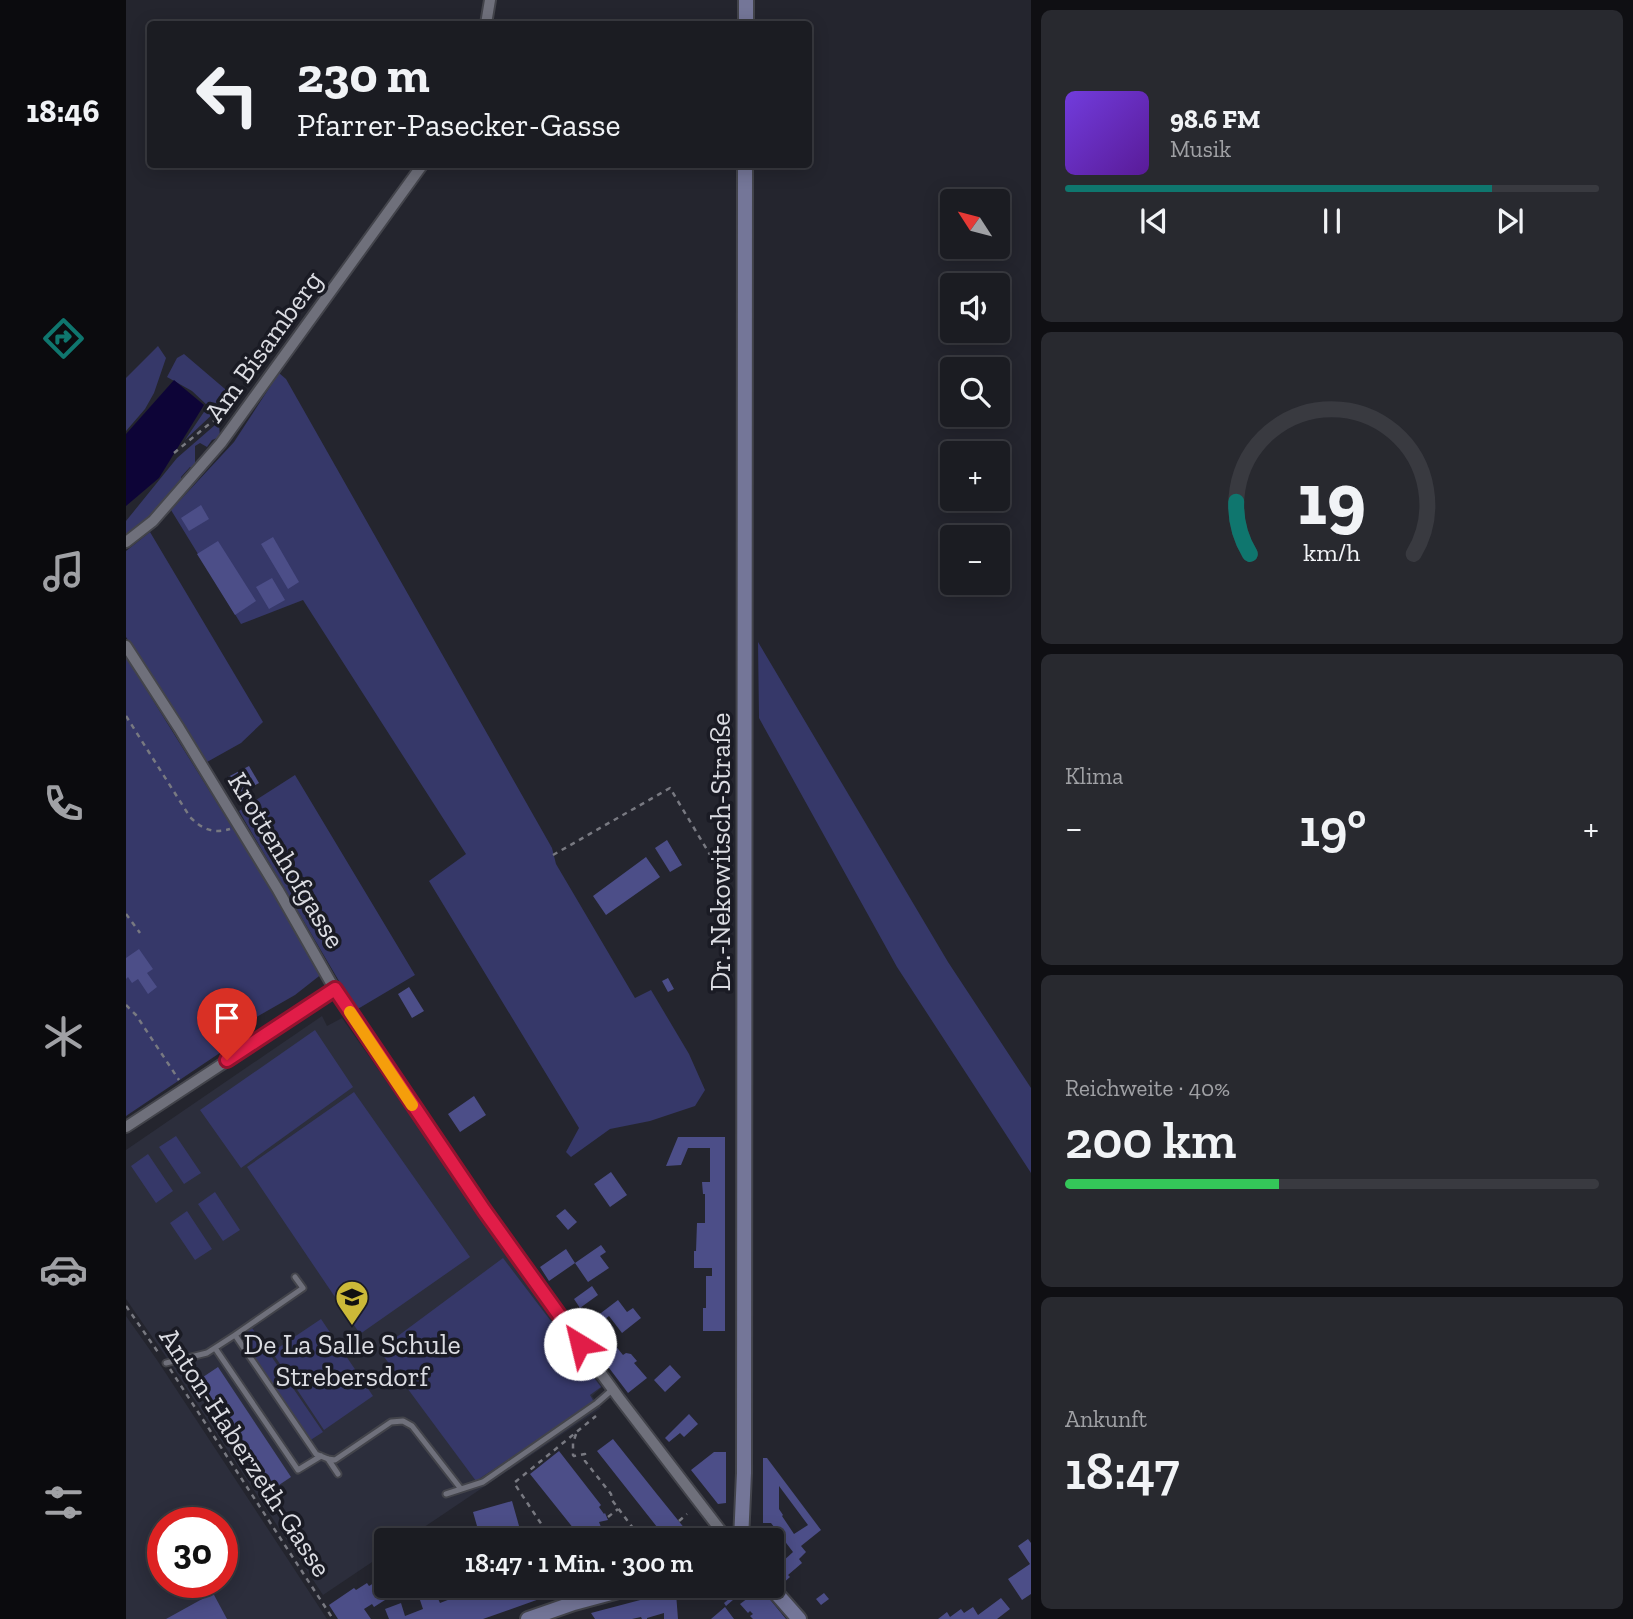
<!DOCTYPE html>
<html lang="de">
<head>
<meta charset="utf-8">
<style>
	:root { --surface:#1b1c22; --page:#28292f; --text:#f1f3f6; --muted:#a0a1a5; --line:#393a40; --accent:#0f766e }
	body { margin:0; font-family:"Zilla Slab",serif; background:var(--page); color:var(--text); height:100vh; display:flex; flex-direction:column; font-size:26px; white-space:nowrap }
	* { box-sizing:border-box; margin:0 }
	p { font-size:23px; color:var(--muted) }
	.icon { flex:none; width:38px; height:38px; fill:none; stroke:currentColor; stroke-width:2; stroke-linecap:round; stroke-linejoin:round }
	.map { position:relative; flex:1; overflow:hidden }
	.drawer { display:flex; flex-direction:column; gap:10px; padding:10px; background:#0f0f13; width:602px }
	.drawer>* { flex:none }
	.top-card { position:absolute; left:21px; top:21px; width:665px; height:147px; border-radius:7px; box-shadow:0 4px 18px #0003,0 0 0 2px var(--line); background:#1b1c22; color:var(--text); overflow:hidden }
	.needle { width:46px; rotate:306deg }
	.tools { position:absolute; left:814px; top:189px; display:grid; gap:14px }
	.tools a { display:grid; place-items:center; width:70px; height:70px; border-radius:7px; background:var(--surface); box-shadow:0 4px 18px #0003,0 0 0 2px var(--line); font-size:35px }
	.speed { position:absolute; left:21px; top:1507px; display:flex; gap:14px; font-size:35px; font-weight:700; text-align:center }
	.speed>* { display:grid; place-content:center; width:91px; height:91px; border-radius:50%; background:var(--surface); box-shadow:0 4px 18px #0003,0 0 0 2px var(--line); line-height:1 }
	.speed .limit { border:10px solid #d22; background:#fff; color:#111 }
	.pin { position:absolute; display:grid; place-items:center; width:60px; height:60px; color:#fff; margin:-72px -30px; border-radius:50% 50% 50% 0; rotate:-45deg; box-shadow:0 0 7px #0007 }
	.pin .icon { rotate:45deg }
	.me { position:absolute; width:77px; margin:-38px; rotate:324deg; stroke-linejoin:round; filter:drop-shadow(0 0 5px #0008) }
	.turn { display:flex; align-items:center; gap:24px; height:147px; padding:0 35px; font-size:32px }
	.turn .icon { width:91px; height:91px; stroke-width:2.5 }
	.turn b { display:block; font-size:49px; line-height:60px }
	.big { font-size:52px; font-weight:600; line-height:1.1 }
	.drawer .card { flex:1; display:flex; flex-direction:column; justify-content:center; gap:10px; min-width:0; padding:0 24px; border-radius:10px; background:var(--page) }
	.drawer .dial { align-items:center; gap:0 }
	.dial svg { height:182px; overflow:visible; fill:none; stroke:var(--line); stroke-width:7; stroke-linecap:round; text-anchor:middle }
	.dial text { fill:var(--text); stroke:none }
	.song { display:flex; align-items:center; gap:21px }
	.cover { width:84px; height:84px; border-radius:10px; background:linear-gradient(135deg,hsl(260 70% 55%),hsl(270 70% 35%)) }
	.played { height:7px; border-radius:4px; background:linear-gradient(90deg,var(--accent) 80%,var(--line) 80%) }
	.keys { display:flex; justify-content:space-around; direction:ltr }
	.heat { display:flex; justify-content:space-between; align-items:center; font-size:38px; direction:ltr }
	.charge { height:10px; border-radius:5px; background:linear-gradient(90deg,#34c759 40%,var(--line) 0) }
	.trip { position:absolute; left:248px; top:1528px; width:410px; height:70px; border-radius:7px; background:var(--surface); box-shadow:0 4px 18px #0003,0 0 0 2px var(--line); font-weight:600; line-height:70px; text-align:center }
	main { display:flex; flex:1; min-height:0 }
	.tab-bar { display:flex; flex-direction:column; width:126px; justify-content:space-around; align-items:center; background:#0b0b0e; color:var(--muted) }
	.tab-bar .icon { width:49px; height:49px }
	.tab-bar .current { color:var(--accent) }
	.tab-bar b { font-size:32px; color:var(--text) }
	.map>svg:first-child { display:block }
	.built { fill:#2c2e3c; fill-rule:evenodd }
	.green { fill:#363869 }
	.water { fill:#0d0437 }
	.building { fill:#4c4e88; fill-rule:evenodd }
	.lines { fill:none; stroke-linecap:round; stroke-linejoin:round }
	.service-casing { stroke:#43444b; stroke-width:9 }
	.minor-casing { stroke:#43444b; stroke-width:14 }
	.secondary-casing { stroke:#43444b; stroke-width:18 }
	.path { stroke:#787981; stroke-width:2.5; stroke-dasharray:5 5; stroke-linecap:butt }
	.service { stroke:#6f707b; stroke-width:5 }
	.minor { stroke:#6f707b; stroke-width:10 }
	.secondary { stroke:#747698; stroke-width:14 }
	.route-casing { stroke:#92132f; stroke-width:18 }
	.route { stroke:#e11d48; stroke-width:12 }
	.slow { stroke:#f59e0b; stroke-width:12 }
	.labels { text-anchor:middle; stroke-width:7; stroke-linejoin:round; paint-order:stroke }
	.street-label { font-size:28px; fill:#dbdce2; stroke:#1a1b24 }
	.poi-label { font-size:28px; fill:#dbdce2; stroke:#1a1b24 }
</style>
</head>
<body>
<main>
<nav class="tab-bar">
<b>18:46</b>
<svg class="icon current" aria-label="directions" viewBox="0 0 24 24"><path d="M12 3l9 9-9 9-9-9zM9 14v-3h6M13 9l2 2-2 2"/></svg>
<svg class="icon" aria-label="music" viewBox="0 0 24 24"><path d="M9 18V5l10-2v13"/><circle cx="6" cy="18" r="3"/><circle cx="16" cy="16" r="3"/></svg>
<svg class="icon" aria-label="phone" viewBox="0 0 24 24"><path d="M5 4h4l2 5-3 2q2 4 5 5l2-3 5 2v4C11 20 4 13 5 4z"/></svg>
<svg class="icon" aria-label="climate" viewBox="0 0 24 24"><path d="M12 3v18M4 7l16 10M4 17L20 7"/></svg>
<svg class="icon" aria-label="car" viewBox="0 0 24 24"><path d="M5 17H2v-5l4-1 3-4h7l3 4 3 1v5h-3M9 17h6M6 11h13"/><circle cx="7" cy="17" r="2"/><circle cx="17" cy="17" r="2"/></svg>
<svg class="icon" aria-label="filters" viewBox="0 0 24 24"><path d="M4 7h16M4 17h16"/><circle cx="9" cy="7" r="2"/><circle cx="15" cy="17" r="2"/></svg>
</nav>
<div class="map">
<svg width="905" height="1619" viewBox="0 0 905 1619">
	<rect width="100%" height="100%" fill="#24252e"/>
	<path class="built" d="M196,1016L201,1026L216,1018L476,1387L466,1396L475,1408L279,1540H261V1552L197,1595L38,1354L0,1299V1150Z
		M0,1316L31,1360L201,1619H0ZM37,1522H96V1582H37Z"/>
	<path class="green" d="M32,346L40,358L28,393L19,409L0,431V378Z
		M58,354L99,389L107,405L90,411L59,440L82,406L66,391L41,377L51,358Z
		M153,373L160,379L426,848L430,864L509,998L525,990L563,1054L579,1090L569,1106L524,1121L484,1129L445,1157L440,1152L453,1128L303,881L340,854L177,600L115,624L45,510L108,442Z
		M89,425H93L94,437L86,440L81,447L74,443L69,446V463L67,468L64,467L55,477V481L17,525L0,535V521L51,458Z
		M24,532L137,722L115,743L81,762L0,637V551Z
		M632,642L822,962L905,1088V1173L771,967L633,718Z
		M0,657L197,973L169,995L120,1023L125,1032L0,1116Z
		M169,775L289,975L230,1010L113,811Z
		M189,1030L227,1087L115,1168L74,1110Z
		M228,1092L344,1257L234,1334L121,1167Z
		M50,1136L75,1173L58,1184L33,1147Z
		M22,1154L47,1191L30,1203L5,1166Z
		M89,1192L114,1230L97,1241L72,1204Z
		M61,1211L86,1249L69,1260L44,1223Z
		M377,1258L475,1387L464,1395L468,1402L350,1481L253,1350Z
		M195,1319L247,1396L198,1430L146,1352Z
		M126,1328L197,1432L183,1441L112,1337Z"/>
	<path class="water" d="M48,380L78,405L33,478L0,506V434Z"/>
	<path class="building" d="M75,505L83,519L63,531L55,518Z
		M147,537L173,582L162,589L135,544Z
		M92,541L130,601L109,615L71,554Z
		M146,578L159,600L143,609L130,587Z
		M123,766L133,783L109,796L100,778Z
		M541,840L556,865L544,872L529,848Z
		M520,857L534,877L480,915L467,896Z
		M13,949L27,969L21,973L31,987L22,994L12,979L6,983L2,977L0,979V958Z
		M542,978L548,989L542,992L536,981Z
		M283,987L298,1011L286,1018L272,994Z
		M348,1096L360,1115L334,1132L322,1114Z
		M552,1137H599V1331H577V1308H580V1276H586V1268H568V1251H570L571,1223H579V1194H577L576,1182H584V1148H562L555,1165L540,1166Z
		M485,1172L501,1195L484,1207L468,1184Z
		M439,1209L451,1222L442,1230L430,1216Z
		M475,1245L480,1252L474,1256L483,1268L462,1282L449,1263L423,1281L414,1267L440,1249L449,1263Z
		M466,1286L472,1295L454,1308L448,1299Z
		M492,1300L501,1312L507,1308L515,1318L496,1333L483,1316L473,1324L479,1332L464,1343L454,1329Z
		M482,1344L484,1347L488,1344L497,1355L500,1353L505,1354L511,1361L508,1363L521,1378L502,1393L471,1352Z
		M544,1365L555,1377L539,1392L528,1380Z
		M92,1367L165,1477L144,1491L71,1381Z
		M563,1414L572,1424L558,1437L554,1433L543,1442L539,1438Z
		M487,1439L530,1493L568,1540H539L535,1532L471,1451Z
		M433,1451L475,1505L473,1507L478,1514L479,1513L482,1520L473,1522L477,1532L470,1534L472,1540H451L448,1529L404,1474Z
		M588,1452H600V1503L592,1504L565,1470Z
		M637,1458H641L695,1530L675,1546L680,1552L673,1559L676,1563L662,1575L664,1577L654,1586L646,1576V1554L648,1553L656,1562L667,1552L645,1523H637ZM653,1486L682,1525L668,1534L656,1516L657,1515L653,1509Z
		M386,1501L397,1540H355L347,1512Z
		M902,1539L905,1543V1594L896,1600L882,1579L904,1564L892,1546Z
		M241,1583L243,1586L248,1583L259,1600L248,1607L246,1604L238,1609L245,1619H212L203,1605L228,1588L230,1590Z
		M283,1586H320V1588L309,1592L314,1603L332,1596L327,1586H346L348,1591L359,1587L360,1590L374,1586H458L419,1597L357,1619H263L259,1609L275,1603L279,1616L297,1609L293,1597L288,1599Z
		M574,1586H609L577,1596Z
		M625,1586H633L660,1619H627L624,1616L627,1614L624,1611L622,1613L614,1604L622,1598L617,1592Z
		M611,1588L615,1593L600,1606L598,1603L603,1599L601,1597Z
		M87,1593L101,1619H40Z
		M550,1593L552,1619H538V1613L521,1618V1619H516L515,1617L506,1619H469L465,1613L537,1594Z
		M698,1593L703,1599L695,1605L690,1599Z
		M875,1598L884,1609L871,1619H812L821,1612L824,1617L835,1609L838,1613L847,1607L852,1615Z
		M599,1607L608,1619H585Z"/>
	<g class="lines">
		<defs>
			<path id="service" d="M109,1335L177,1288L169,1277
				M89,1348L172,1470L195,1456
				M40,1363L81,1353L109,1335L190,1454L202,1459L209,1460L265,1422L277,1421L286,1426L335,1489
				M202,1459L212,1474
				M320,1494L357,1482L471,1403L487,1389"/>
			<path id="minor" d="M360,24L364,0
				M0,542L27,521L95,443L297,164
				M0,646L53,728L152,890L209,990L388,1254L493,1398L602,1540
				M0,1127L209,990"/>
			<path id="secondary" d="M620,24V0
				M615,1540L618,1473L619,164
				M644,1586L673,1619
				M402,1619L448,1603L511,1586"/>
		</defs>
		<use href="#service" class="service-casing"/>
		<use href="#minor" class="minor-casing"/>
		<use href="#secondary" class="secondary-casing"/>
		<path class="path" d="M48,453L82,425L103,411
			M0,716L64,817C76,829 87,834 104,829
			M427,855L544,788L604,888
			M0,914L14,933
			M0,1005L10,1015L53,1080
			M0,1306L34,1355
			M44,1369L207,1619
			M450,1434L447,1443V1455L448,1456L459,1454V1461L485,1494L486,1500L516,1540
			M482,1517L492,1509
			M553,1521L561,1514
			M426,1540L388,1483L470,1416
			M521,1540L537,1534"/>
		<use href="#service" class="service"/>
		<use href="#minor" class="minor"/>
		<use href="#secondary" class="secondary"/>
	</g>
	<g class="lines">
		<defs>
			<path id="route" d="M101,1060L209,989L358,1210L454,1344"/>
		</defs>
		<use href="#route" class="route-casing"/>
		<use href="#route" class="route"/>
		<path class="slow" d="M224,1012L286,1105"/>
	</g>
	<defs>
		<symbol id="school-pin" viewBox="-11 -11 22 30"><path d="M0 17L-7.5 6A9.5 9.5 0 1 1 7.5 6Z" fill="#ccb938" stroke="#1a1b24"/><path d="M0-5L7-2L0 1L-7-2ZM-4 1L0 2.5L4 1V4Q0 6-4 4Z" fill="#111"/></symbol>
	</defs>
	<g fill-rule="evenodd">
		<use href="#school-pin" x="207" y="1278" width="38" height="52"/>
	</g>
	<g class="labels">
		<g class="street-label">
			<text transform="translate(137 346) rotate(-54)" y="10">Am Bisamberg</text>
			<text transform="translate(594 852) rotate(-90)" y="10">Dr.-Nekowitsch-Straße</text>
			<text transform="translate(161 860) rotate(59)" y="10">Krottenhofgasse</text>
			<text transform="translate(120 1452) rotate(57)" y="10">Anton-Haberzeth-Gasse</text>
		</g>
		<g class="poi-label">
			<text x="226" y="1354">De La Salle Schule<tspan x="226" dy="32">Strebersdorf</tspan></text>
		</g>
	</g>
</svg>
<div class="tools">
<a><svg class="needle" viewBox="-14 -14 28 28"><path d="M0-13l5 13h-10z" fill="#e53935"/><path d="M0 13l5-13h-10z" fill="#a0a1a5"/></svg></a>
<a><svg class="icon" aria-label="sound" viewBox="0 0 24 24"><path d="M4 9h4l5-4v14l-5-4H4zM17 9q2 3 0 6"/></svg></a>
<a><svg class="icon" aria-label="search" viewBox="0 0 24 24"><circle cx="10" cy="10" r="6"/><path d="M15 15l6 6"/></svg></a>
<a>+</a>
<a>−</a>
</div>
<div class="speed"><div class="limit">30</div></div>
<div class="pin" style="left:101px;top:1060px;background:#d93025"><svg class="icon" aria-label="arrive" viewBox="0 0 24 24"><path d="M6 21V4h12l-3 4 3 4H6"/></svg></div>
<svg class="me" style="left:454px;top:1344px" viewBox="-20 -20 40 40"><circle r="19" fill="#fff"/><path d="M0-13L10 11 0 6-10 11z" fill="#e11d48"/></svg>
<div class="trip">18:47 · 1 Min. · 300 m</div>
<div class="top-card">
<div class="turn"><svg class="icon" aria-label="left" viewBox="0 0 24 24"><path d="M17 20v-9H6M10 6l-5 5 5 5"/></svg><div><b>230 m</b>Pfarrer-Pasecker-Gasse</div></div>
</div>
</div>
<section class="drawer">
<div class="card">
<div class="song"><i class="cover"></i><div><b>98.6 FM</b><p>Musik</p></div></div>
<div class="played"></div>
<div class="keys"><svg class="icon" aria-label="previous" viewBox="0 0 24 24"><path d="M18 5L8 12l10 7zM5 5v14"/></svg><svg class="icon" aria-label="pause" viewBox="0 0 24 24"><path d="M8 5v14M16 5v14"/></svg><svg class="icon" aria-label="next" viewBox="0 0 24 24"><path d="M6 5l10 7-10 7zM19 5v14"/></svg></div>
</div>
<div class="card dial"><svg viewBox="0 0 100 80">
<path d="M14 69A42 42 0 1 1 86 69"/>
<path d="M14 69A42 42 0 0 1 8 46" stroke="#0f766e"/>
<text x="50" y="56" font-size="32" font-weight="700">19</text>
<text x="50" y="72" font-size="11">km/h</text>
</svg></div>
<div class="card"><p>Klima</p>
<div class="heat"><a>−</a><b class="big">19°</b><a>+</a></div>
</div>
<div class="card"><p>Reichweite · 40%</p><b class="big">200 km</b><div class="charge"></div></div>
<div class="card"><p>Ankunft</p><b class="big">18:47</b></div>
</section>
</main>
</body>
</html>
